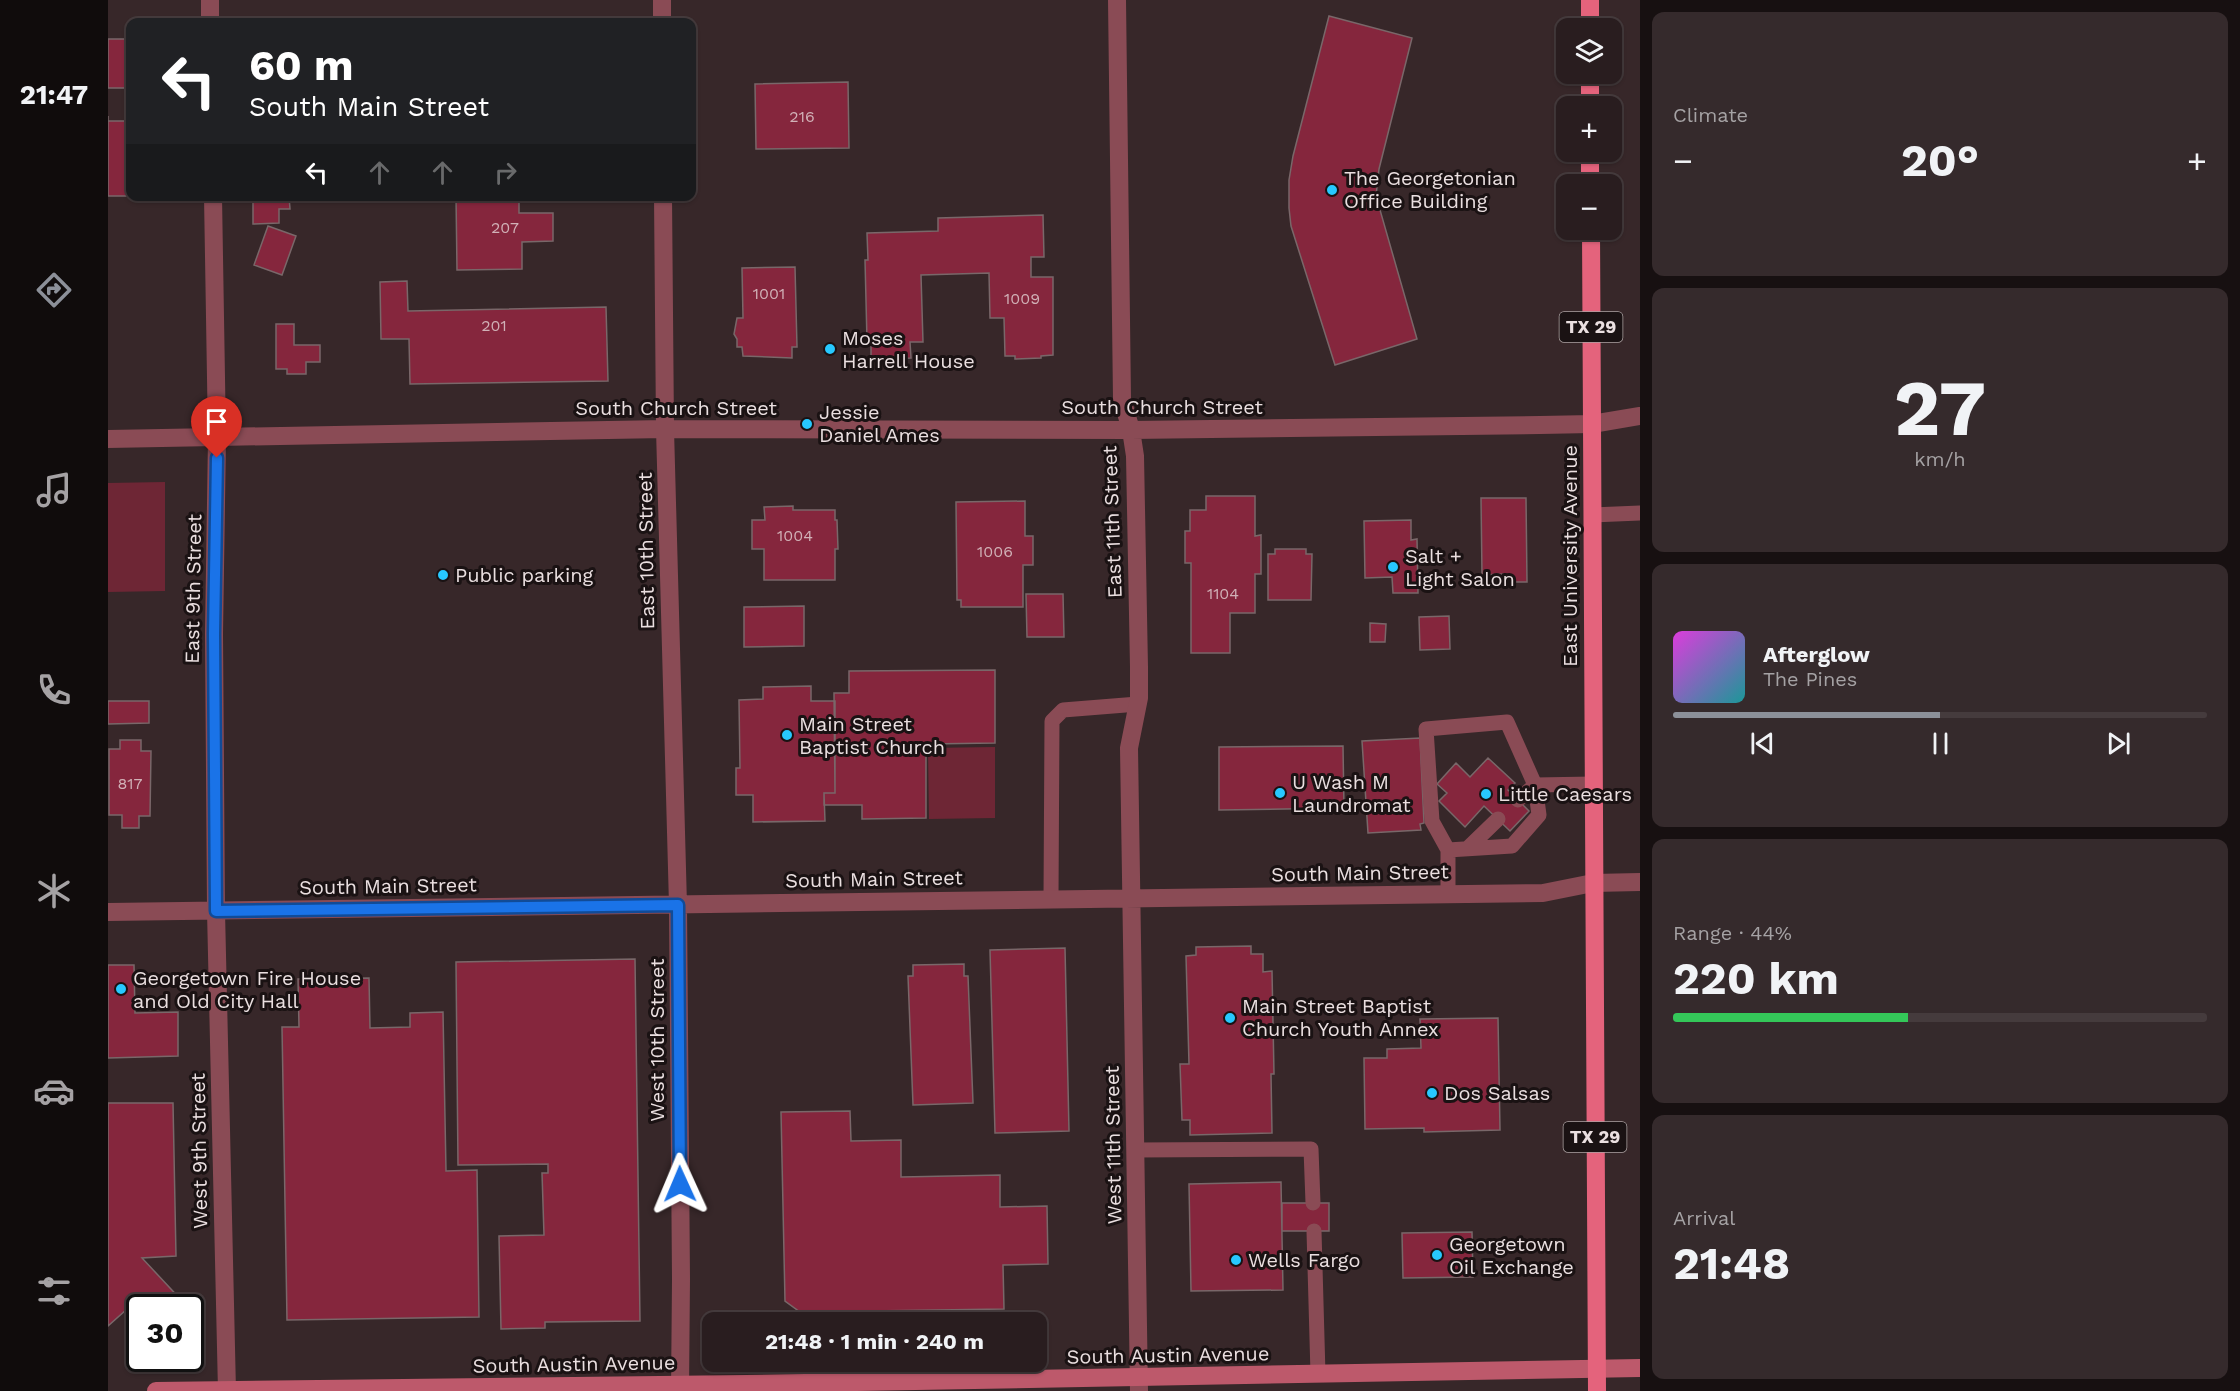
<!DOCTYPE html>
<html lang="en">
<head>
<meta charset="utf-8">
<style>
	:root { --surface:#291d1f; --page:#352a2c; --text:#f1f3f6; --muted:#a5a2a4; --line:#453b3d; --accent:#8c9099 }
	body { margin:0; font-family:"Work Sans",sans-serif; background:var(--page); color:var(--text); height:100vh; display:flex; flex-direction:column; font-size:22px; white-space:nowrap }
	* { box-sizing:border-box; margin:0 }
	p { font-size:20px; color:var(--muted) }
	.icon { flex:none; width:33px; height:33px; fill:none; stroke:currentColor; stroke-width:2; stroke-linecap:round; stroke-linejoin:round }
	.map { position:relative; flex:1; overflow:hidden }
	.side { display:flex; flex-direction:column; gap:12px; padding:12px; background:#171011; width:600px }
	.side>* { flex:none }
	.banner { position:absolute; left:18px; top:18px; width:570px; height:183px; border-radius:12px; box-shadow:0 2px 4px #0004,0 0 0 2px var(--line); background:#202124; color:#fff; overflow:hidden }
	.tools { position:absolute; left:1448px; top:18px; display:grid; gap:12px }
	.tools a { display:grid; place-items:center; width:66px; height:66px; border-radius:12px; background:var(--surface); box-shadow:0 2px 4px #0004,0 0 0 2px var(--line); font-size:30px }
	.speed { position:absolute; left:18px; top:1294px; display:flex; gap:12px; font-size:30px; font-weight:700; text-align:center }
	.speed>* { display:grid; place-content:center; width:78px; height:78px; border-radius:50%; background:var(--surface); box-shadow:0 2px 4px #0004,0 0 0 2px var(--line); line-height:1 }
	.speed .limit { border:3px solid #111; border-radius:9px; background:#fff; color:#111 }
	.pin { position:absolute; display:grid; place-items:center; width:51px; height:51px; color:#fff; margin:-62px -26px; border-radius:50% 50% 50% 0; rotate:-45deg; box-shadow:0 0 6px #0007 }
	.pin .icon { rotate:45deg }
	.me { position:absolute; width:66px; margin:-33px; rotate:359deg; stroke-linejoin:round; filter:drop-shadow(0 0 4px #0008) }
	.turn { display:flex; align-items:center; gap:21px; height:126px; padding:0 24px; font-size:27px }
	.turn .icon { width:78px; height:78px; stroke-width:2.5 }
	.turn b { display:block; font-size:42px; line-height:51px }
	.lanes { display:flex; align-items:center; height:57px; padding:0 24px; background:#0003; justify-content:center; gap:30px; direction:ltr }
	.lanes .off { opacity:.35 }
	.big { font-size:45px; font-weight:700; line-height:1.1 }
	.side .widget { flex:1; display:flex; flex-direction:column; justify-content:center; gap:9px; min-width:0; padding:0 21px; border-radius:12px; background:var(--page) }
	.side .dial { align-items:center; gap:0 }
	.dial b { font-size:78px; line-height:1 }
	.song { display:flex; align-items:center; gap:18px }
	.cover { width:72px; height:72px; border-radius:9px; background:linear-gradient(135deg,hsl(300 70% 55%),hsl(180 70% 35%)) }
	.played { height:6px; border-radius:3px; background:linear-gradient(90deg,var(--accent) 50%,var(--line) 50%) }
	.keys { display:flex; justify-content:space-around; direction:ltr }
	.heat { display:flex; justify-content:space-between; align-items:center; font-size:33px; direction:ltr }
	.charge { height:9px; border-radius:4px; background:linear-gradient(90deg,#34c759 44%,var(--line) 0) }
	.trip { position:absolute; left:594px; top:1312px; width:345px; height:60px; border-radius:12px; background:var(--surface); box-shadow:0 2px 4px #0004,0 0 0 2px var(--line); font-weight:700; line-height:60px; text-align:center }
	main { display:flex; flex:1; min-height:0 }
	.tab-bar { display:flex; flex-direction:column; width:108px; justify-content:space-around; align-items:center; background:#100c0c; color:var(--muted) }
	.tab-bar .icon { width:42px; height:42px }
	.tab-bar .on { color:var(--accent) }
	.tab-bar b { font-size:27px; color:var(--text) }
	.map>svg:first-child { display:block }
	.green { fill:#6e2635 }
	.building { fill:#85263d; stroke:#796769; stroke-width:1.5 }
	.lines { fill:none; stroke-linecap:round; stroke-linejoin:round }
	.lane { stroke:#8a4b55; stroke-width:15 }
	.street { stroke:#8a4b55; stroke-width:18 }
	.secondary { stroke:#bd596b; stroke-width:18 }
	.primary { stroke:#e4637c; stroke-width:18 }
	.route-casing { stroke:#114b97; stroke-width:15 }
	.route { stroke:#1a73e8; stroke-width:10 }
	.poi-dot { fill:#27c8ff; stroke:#1a1213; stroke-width:2 }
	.labels { text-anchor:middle; stroke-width:6; stroke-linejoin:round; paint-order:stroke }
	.number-label { font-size:16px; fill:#d1b1b7 }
	.shield { fill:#1a1213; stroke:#aca2a2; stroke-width:1.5 }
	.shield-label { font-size:18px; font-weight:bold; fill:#eadfe0 }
	.poi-label { font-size:20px; fill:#eadfe0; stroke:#1a1213; text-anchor:start }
	.street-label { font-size:20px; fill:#eadfe0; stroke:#1a1213 }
</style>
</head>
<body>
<main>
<nav class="tab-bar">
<b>21:47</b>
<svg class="icon on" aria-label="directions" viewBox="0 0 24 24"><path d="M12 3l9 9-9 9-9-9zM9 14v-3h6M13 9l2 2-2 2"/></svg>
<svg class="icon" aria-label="music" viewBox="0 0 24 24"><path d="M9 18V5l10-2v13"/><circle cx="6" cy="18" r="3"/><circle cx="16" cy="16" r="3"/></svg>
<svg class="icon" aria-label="phone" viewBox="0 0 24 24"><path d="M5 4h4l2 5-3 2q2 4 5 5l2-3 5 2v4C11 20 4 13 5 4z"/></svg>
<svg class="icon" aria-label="climate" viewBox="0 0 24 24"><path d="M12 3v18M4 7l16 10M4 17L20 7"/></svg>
<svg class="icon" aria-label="car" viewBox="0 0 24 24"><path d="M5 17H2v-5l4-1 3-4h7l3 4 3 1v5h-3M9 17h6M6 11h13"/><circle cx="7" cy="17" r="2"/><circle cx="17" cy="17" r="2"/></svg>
<svg class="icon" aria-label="filters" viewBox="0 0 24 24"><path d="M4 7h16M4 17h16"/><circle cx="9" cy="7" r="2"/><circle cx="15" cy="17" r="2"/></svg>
</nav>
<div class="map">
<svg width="1532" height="1391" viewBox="0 0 1532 1391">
	<rect width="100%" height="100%" fill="#372729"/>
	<path class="green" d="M57,482V591L0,592V483Z
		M887,747V818L821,819L820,748Z"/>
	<path class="building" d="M1221,16L1304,38L1271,169L1268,196L1309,339L1227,365L1183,226L1181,208V180L1185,156Z
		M0,39H22V88H0Z
		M740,82L741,148L648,149L647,84Z
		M0,116V121H22V196H0Z
		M145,196H181L182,209H171V223L145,224Z
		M348,196H411V213H445V241L414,242V269L349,270Z
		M935,215L936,257H923V277H945V355L933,356V358L907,359V356H897L896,318H882L881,273L813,275L815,342H802L803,358L763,359V341H759L757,260H760L759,233L830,231V218Z
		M160,226L188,236L174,275L146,265Z
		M687,267L689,347H684V358L635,356L634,347H629V339L626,334L629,318H635L634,268Z
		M299,281L300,311L498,307L500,381L302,384L301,339H273L272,282Z
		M168,324H186V345H212V362H198V374H179V369H168Z
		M1098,496H1147V536L1153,535V574H1147V613H1122V653H1083V563H1077V531H1082V510H1098Z
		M1373,498H1418L1419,582H1396V574L1374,575Z
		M917,501V536H925V565H915V607H853V600H849L848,502Z
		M685,506V510H727V520H729L730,549H727V580H656V549H644V520H657L656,507Z
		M1303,520V540L1309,539L1310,593H1285L1284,577L1257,578L1256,521Z
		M1167,549H1198V554H1204L1203,600H1160V554H1167Z
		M918,594H955L956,637H919Z
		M696,606V646L636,647V607Z
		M1341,616L1342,649L1312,650L1311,617Z
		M1262,623L1278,624L1277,642H1262Z
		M887,670V743L818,744V818L754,819V805H716V793H727L726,693H741V671Z
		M703,686V701H727V793H716L717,821L645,822V795H628V768H632L631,700L655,699V687Z
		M0,701H41V723L0,724Z
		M1312,738L1316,823L1312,824L1313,830L1260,833L1254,741Z
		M12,740H33V751H43L42,816H31V828H14V815H1V749H12Z
		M1235,746L1236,808L1111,810V747Z
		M1380,758L1407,783L1400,790L1421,811L1402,831L1376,806L1357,827L1331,801L1339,793L1329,784L1348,763L1362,777Z
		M1143,946V954H1155V972L1164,971L1166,1074H1163L1164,1133L1082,1135V1120H1074L1072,1064H1081L1078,956L1088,955V947Z
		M957,948L961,1131L887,1133L882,950Z
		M527,959L532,1321L437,1322V1328L393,1329L391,1236L436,1235L434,1173H440V1164L350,1165L348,962Z
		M856,964V976H860L865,1103L805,1105L800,976H805V965Z
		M0,965H26L27,1013L70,1012V1056L0,1058Z
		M261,978L262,1028L302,1027V1013L335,1012L338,1171L369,1170L371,1317L179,1320L174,1027H191L190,979Z
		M1390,1018L1392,1130L1316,1132V1128L1257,1129L1256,1058H1279V1049L1313,1048L1312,1019Z
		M0,1103H65L68,1256L34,1258L76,1303L71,1308H32V1321L18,1310L0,1326Z
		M742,1111L743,1141L793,1140V1177L892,1175V1207L939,1206L940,1264L895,1265L896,1309L692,1312L677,1301L673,1112Z
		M1173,1182L1175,1290L1083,1291L1081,1184Z
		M1174,1203H1221V1231H1174Z
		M1364,1232L1365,1277L1295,1278L1294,1233Z"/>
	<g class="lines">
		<path class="lane" d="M1484,515L1532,513
			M1410,800L1427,785L1485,784
			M1360,848L1390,819
			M1340,894V850L1404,846L1431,815L1427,785L1399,722L1318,729L1324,821L1340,850
			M943,899L944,721L955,710L1030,704
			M1027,1150L1203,1149L1205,1203
			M1206,1231L1210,1374"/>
		<path class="street" d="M102,0V22
			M554,0V22
			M1009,0L1014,399L1023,430L1027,456L1031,667V698L1021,748L1031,1391
			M105,196L109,438L106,634L108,911L119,1391
			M555,196L557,429L570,905L573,1279L572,1391
			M0,439L557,429L1023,430L1432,425L1484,424L1532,416
			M0,912L1435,893L1485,883L1532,882"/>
		<path class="secondary" d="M48,1391L638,1384L1532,1368"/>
		<path class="primary" d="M1482,0V28
			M1482,74V106
			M1482,152V184
			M1483,230L1489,1391"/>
	</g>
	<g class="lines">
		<defs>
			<path id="route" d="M109,458L106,634L108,911L570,905L572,1184"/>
		</defs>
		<use href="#route" class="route-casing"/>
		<use href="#route" class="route"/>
	</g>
	<g class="poi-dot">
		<circle cx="1224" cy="190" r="6"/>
		<circle cx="722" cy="349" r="6"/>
		<circle cx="699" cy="424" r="6"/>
		<circle cx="1285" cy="567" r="6"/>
		<circle cx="335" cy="575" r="6"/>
		<circle cx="679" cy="735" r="6"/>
		<circle cx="1172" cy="793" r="6"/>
		<circle cx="1378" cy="794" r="6"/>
		<circle cx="13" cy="989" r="6"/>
		<circle cx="1122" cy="1018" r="6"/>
		<circle cx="1324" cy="1093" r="6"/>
		<circle cx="1329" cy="1255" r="6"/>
		<circle cx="1128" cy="1260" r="6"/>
	</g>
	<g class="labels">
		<g class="number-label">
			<text x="694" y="122">216</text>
			<text x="397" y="233">207</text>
			<text x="661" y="299">1001</text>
			<text x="914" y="304">1009</text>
			<text x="386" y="331">201</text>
			<text x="687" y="541">1004</text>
			<text x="887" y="557">1006</text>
			<text x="1115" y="599">1104</text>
			<text x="22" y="789">817</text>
		</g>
		<g class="shield">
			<rect x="1451.5" y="312" width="63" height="30" rx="4.5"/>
			<rect x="1455.5" y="1122" width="63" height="30" rx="4.5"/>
		</g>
		<g class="shield-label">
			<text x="1483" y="333">TX 29</text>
			<text x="1487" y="1143">TX 29</text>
		</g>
		<g class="poi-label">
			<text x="1236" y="185">The Georgetonian<tspan x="1236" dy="23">Office Building</tspan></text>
			<text x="734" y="345">Moses<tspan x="734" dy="23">Harrell House</tspan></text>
			<text x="711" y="419">Jessie<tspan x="711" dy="23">Daniel Ames</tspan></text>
			<text x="1297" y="563">Salt +<tspan x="1297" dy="23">Light Salon</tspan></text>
			<text x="347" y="582">Public parking</text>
			<text x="691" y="731">Main Street<tspan x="691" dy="23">Baptist Church</tspan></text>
			<text x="1184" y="789">U Wash M<tspan x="1184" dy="23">Laundromat</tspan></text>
			<text x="1390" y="801">Little Caesars</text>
			<text x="25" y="985">Georgetown Fire House<tspan x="25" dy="23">and Old City Hall</tspan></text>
			<text x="1134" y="1013">Main Street Baptist<tspan x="1134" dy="23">Church Youth Annex</tspan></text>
			<text x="1336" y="1100">Dos Salsas</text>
			<text x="1341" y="1251">Georgetown<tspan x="1341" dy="23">Oil Exchange</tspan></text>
			<text x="1140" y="1267">Wells Fargo</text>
		</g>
		<g class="street-label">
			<text x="1054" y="414">South Church Street</text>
			<text x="568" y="415">South Church Street</text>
			<text transform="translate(1004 522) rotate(-92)" y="7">East 11th Street</text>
			<text transform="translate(538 551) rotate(-91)" y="7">East 10th Street</text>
			<text transform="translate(1462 556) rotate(-90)" y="7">East University Avenue</text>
			<text transform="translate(85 589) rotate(-89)" y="7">East 9th Street</text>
			<text transform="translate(1252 873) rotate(-1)" y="7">South Main Street</text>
			<text transform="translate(766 879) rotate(-1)" y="7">South Main Street</text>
			<text transform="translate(280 886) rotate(-1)" y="7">South Main Street</text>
			<text transform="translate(549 1040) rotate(-90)" y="7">West 10th Street</text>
			<text transform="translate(1005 1145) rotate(-91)" y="7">West 11th Street</text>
			<text transform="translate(91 1151) rotate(-91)" y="7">West 9th Street</text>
			<text transform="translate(1060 1355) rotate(-1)" y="7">South Austin Avenue</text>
			<text transform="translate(466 1364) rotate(-1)" y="7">South Austin Avenue</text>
		</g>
	</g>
</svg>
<div class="tools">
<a><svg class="icon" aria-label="layers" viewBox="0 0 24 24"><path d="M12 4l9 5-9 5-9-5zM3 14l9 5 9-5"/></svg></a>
<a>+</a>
<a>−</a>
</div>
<div class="speed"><div class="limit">30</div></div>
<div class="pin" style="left:109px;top:458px;background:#d93025"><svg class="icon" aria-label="arrive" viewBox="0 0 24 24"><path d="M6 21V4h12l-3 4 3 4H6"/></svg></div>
<svg class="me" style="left:572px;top:1184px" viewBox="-20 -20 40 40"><path d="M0-17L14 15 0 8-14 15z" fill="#1a73e8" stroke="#fff" stroke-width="4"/></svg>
<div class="trip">21:48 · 1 min · 240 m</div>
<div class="banner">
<div class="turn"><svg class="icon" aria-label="left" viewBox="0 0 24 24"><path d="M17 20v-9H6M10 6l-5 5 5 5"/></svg><div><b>60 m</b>South Main Street</div></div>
<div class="lanes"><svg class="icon" aria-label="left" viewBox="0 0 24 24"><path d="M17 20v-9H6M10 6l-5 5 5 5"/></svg><svg class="icon off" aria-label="ahead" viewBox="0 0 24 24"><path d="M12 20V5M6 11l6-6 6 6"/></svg><svg class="icon off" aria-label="ahead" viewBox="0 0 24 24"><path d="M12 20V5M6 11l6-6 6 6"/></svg><svg class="icon off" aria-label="right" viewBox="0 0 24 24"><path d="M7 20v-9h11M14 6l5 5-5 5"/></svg></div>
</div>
</div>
<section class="side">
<div class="widget"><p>Climate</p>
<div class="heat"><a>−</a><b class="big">20°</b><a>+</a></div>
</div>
<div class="widget dial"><b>27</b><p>km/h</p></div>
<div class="widget">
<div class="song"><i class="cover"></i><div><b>Afterglow</b><p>The Pines</p></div></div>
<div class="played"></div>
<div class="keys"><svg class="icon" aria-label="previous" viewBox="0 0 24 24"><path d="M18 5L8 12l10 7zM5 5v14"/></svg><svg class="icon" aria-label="pause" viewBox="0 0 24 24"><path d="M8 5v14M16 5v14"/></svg><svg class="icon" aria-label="next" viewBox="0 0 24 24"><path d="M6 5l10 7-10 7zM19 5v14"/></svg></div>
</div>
<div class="widget"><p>Range · 44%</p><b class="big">220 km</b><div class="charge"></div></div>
<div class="widget"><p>Arrival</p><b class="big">21:48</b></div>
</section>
</main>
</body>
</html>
